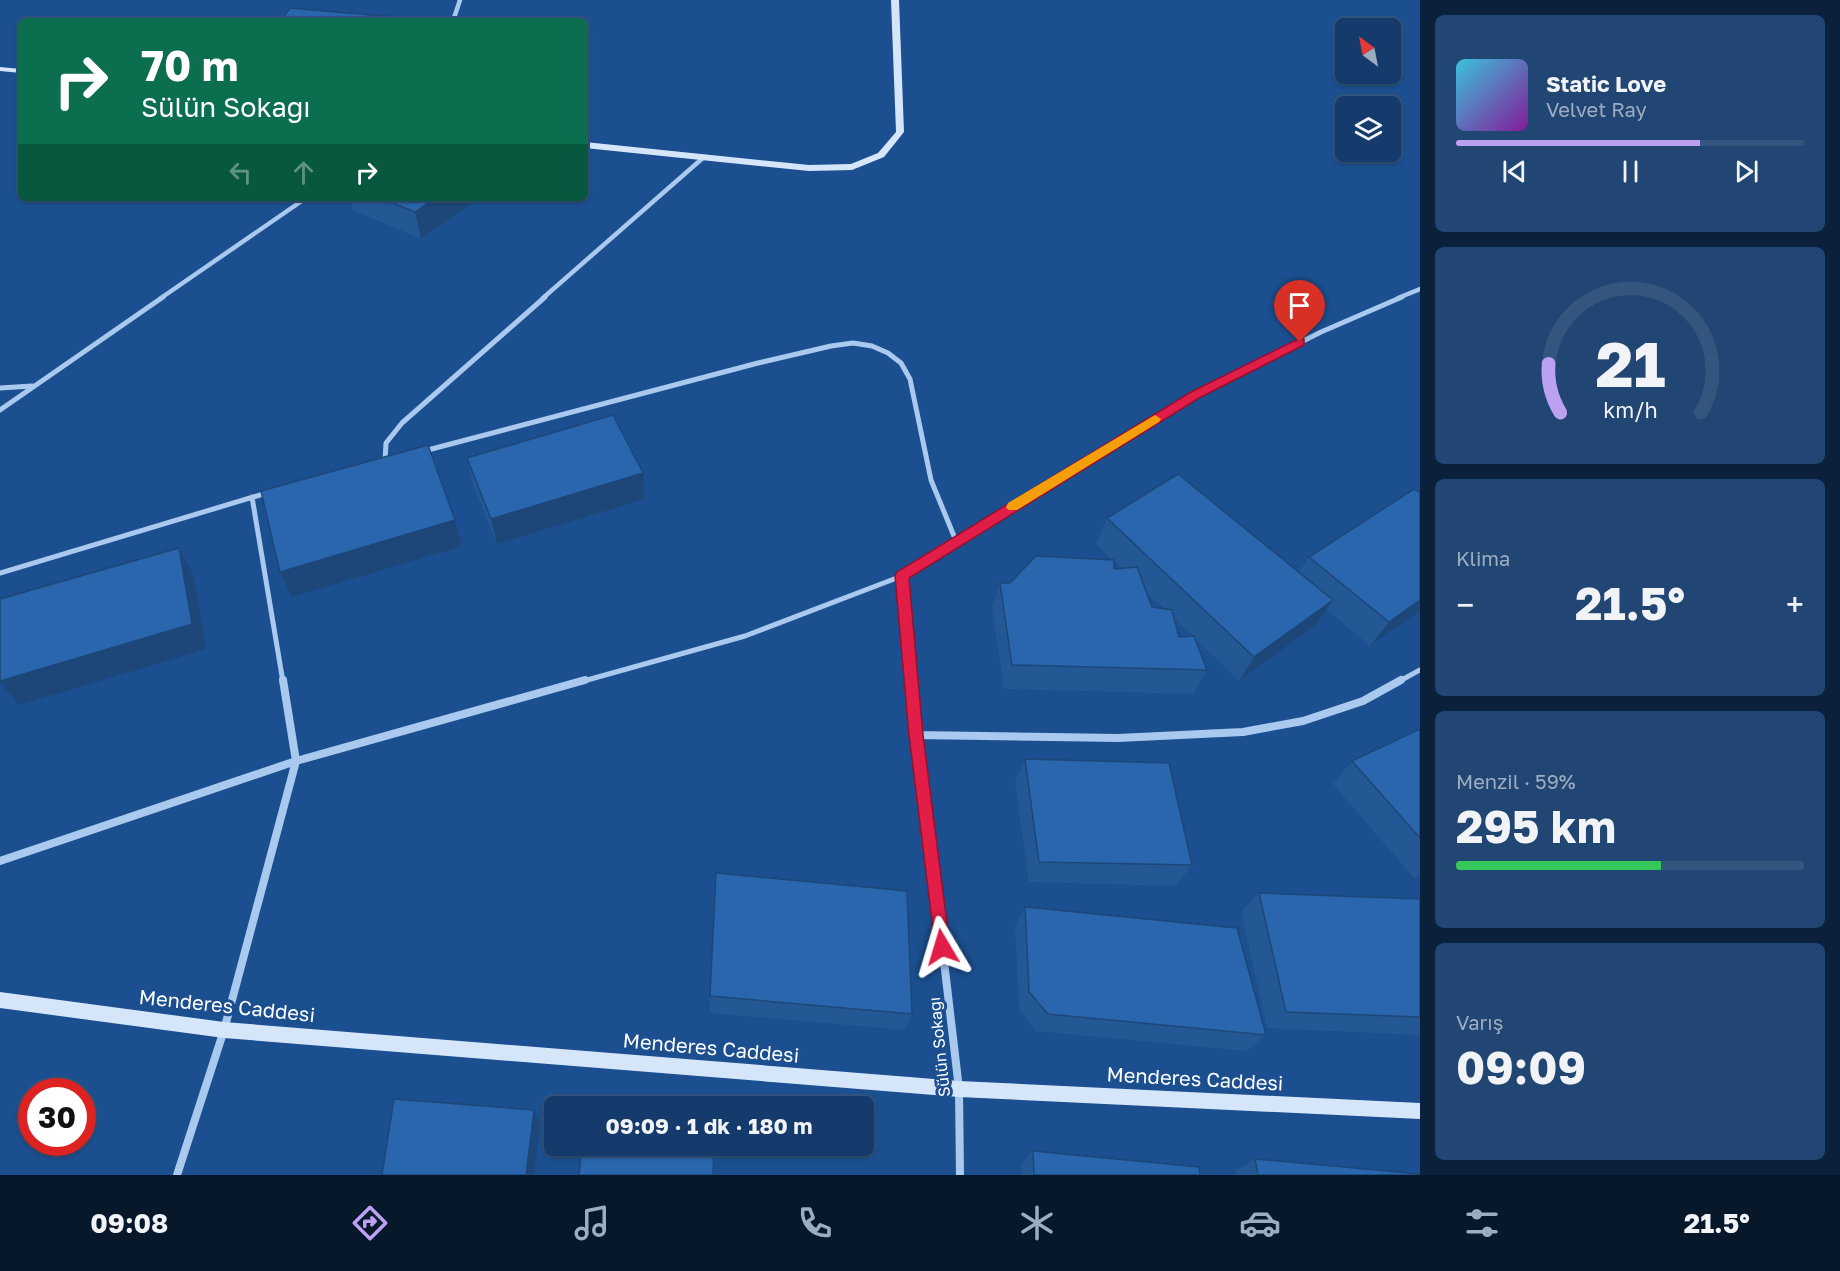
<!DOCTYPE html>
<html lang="tr">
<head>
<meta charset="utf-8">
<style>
	:root { --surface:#143b6b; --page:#214673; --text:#f1f3f6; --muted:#9dadc1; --line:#33557e; --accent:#bca0f2 }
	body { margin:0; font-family:"Golos Text",sans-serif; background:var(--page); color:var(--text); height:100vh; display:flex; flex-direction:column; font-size:22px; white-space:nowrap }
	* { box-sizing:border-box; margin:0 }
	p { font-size:20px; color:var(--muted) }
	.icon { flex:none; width:33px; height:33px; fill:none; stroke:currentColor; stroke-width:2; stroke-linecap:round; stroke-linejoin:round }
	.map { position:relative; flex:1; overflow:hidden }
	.side { display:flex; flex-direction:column; gap:15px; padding:15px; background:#0b203b; width:420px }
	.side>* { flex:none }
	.top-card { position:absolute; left:18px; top:18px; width:570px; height:183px; border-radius:9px; box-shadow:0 2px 4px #0004,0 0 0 2px var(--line); background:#0b6e4f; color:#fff; overflow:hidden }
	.needle { width:39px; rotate:328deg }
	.buttons { position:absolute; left:1335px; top:18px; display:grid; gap:12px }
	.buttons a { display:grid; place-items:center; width:66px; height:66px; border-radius:9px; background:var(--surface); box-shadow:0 2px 4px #0004,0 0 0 2px var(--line); font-size:30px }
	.speed { position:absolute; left:18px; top:1078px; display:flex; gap:12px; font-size:30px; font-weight:700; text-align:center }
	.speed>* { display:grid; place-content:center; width:78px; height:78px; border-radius:50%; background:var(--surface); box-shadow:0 2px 4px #0004,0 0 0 2px var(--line); line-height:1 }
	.speed .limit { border:9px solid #d22; background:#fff; color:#111 }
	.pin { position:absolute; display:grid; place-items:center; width:51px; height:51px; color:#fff; margin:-62px -26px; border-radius:50% 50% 50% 0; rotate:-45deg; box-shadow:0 0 6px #0007 }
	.pin .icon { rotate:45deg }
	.me { position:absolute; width:66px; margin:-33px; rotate:353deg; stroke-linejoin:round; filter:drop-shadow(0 0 4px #0008) }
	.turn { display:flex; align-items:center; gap:21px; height:126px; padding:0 24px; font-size:27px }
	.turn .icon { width:78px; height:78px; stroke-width:2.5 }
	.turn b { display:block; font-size:42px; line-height:51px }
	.lanes { display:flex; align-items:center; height:57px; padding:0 24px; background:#0003; justify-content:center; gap:30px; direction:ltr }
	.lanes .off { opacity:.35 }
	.big { font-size:45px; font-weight:700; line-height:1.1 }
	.side .tile { flex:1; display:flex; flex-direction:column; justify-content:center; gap:9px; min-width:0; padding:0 21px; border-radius:9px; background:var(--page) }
	.side .dial { align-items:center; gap:0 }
	.dial svg { height:156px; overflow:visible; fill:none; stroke:var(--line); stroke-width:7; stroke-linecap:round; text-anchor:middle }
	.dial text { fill:var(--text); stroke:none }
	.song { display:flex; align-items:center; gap:18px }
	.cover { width:72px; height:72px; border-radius:9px; background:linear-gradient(135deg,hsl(190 70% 55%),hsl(290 70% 35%)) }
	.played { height:6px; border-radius:3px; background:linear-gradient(90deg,var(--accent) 70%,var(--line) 70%) }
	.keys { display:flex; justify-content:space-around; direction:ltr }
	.heat { display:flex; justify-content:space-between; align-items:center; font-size:33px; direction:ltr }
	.charge { height:9px; border-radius:4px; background:linear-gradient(90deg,#34c759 59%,var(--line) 0) }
	.trip { position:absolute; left:544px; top:1096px; width:330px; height:60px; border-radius:9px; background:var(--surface); box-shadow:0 2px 4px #0004,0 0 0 2px var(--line); font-weight:700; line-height:60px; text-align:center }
	.tabs { display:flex; height:96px; justify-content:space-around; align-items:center; background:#08182b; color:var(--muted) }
	.tabs .icon { width:42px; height:42px }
	.tabs .current { color:var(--accent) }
	.tabs b { font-size:27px; color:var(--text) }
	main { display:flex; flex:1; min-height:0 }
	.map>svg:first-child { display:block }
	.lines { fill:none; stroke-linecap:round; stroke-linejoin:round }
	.street-far2 { stroke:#a9c9ee; stroke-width:4.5 }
	.street-far1 { stroke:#a9c9ee; stroke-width:5 }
	.street { stroke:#a9c9ee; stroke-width:8 }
	.secondary { fill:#d6e6fa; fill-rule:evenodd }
	.wall { fill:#245895; fill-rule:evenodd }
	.shaded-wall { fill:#1d4779 }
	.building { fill:#2a66ad; stroke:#1d4779; stroke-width:1.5 }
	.route { fill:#e11d48; stroke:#92132f; stroke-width:1.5 }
	.slow { fill:#f59e0b }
	.labels { text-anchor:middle; stroke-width:6; stroke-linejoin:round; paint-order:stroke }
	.street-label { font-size:16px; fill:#fff; stroke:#1b4f8f }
	.near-street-label { font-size:20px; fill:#fff; stroke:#1b4f8f }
</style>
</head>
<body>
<main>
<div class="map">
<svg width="1420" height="1175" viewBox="0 0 1420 1175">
	<rect width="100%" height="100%" fill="#1b4f8f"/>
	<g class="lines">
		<path class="street-far2" d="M453,21L460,0
			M161,298L306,198
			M543,298L704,157
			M1398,298L1420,289"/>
		<path class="street-far1" d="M0,388L32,386
			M0,410L163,297
			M424,451L758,363L831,346L853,343L872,346L888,353L901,363L910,379L931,480L956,541
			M385,461L386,443L402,423L545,297
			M252,497L283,682
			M0,573L270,492
			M580,682L745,636L902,576
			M911,682L902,576L1195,395L1321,332L1402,297
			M1398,682L1420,670"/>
		<path class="street" d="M911,680L959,1089L960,1175
			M916,735L1118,738L1243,732L1303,721L1363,701L1401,680
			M0,861L296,761L585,680
			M177,1175L224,1030L296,761L283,680"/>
		<path class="secondary" d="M891,0H899L904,132L884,157L852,170L809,171L585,148V142L809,165L851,164L878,153L896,132Z
			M0,67L21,69V73L0,71Z
			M0,992L224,1022L959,1081L1420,1103V1119L959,1097L224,1038L0,1008Z"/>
	</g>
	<path class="wall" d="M349,198H479L421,239L353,210Z
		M467,458L643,473L645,499L497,544L473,484Z
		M1107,518L1299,572L1309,557L1420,611L1370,646L1326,609L1316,625L1239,681L1195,638L1207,670L1193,694L1004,689L992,608L1000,583H1010L1113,560L1096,544ZM1114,560L1122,568L1114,569ZM1146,592L1164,609L1152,607ZM1174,618L1182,626L1193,636L1179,637Z
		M1420,729V875L1414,878L1333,784L1352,761Z
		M1025,759L1192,865L1176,886L1029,882L1015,782Z
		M1259,893L1420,899V1035L1267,1028L1241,912Z
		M1025,907L1266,1035L1247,1051L1036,1031L1019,1009L1015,926Z
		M710,996L912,1014L905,1030L710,1013Z
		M1033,1151L1200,1175H1022L1021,1164Z
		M1255,1159L1420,1175H1236L1235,1171Z"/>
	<path class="shaded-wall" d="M435,198H479L421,239L415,212Z
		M643,473L645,499L497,544L491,519Z
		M455,520L462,546L292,597L280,572Z
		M179,548L193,574L206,649L19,705L0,682V681Z
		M1333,600L1316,625L1239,681L1254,657Z
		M1420,600V611L1370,646L1389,622Z
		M534,1110L540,1124L534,1175H526Z"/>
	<path class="building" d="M290,8L394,17L391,21H281Z
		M380,198H435L415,212Z
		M613,415L643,473L491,519L467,458Z
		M428,445L455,520L280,572L261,491Z
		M1178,474L1333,600L1254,657L1107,518Z
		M1414,489L1420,493V600L1389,622L1309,557Z
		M179,548L192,624L0,681V599Z
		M1036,556L1114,560V569L1137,567L1152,607L1172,610L1179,637L1194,636L1207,670L1012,665L1000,583H1010Z
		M1420,729V838L1352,761Z
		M1025,759L1169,763L1192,865L1039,862Z
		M716,873L907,891L912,1014L710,996Z
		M1259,893L1420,899V1017L1286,1012Z
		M1025,907L1237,928L1266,1035L1048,1014L1029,992Z
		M394,1099L534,1110L526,1175H382Z
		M582,1146H714L713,1175H579Z
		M1033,1151L1199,1167L1200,1175H1034Z
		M1255,1159L1420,1174V1175H1258Z"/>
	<path class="route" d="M1300,338L1304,339V345L1199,398L909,578L923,735L950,947L948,953L942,955L936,953L909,735L895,576L897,572L1191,392Z"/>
	<path class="slow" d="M1155,415L1161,419L1159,422L1017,510H1008L1006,507L1008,503Z"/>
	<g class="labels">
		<g class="street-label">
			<text transform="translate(939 1047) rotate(-96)" y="6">Sülün Sokağı</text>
		</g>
		<g class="near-street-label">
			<text transform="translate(227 1006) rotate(6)" y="7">Menderes Caddesi</text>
			<text transform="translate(711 1048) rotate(5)" y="7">Menderes Caddesi</text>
			<text transform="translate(1195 1079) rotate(3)" y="7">Menderes Caddesi</text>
		</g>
	</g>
</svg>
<div class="buttons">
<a><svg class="needle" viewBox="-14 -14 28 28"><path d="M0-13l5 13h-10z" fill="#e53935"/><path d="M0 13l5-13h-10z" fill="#9dadc1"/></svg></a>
<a><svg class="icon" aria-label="layers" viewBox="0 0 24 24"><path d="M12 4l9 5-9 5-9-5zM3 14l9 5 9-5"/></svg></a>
</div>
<div class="speed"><div class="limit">30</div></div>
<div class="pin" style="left:1300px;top:342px;background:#d93025"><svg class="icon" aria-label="arrive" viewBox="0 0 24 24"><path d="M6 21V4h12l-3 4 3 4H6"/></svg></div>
<svg class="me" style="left:942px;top:947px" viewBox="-20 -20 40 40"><path d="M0-17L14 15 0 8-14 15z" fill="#e11d48" stroke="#fff" stroke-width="4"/></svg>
<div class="trip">09:09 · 1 dk · 180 m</div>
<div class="top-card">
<div class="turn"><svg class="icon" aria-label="right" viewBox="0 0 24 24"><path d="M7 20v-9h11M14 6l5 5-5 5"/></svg><div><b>70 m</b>Sülün Sokağı</div></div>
<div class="lanes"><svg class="icon off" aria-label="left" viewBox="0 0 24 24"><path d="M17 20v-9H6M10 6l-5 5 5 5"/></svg><svg class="icon off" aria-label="ahead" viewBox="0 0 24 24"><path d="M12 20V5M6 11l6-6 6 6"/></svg><svg class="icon" aria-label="right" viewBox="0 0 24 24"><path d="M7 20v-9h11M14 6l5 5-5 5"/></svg></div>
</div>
</div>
<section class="side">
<div class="tile">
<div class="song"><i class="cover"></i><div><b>Static Love</b><p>Velvet Ray</p></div></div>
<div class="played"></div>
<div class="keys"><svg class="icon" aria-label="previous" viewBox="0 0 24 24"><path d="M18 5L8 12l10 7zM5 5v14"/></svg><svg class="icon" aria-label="pause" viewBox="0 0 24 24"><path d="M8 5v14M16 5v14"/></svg><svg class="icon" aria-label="next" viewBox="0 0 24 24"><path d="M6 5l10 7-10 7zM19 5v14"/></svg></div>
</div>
<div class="tile dial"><svg viewBox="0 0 100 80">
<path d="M14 69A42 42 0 1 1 86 69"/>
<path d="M14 69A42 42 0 0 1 8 44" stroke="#bca0f2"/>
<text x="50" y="56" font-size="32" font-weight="700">21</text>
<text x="50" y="72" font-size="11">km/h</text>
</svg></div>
<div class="tile"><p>Klima</p>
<div class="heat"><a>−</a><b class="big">21.5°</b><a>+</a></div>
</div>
<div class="tile"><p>Menzil · 59%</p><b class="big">295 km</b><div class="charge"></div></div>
<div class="tile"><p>Varış</p><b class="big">09:09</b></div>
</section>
</main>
<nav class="tabs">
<b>09:08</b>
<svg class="icon current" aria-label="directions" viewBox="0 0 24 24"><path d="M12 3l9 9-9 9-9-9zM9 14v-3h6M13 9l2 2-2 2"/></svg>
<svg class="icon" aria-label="music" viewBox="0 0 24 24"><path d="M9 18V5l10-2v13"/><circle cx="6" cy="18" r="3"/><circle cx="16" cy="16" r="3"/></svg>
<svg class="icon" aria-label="phone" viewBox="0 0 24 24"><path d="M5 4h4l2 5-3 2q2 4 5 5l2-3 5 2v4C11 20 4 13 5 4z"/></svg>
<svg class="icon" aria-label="climate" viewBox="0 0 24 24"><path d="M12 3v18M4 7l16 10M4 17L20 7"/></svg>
<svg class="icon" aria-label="car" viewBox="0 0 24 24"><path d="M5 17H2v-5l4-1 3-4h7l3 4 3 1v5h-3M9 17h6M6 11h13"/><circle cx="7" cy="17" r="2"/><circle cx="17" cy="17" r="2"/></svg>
<svg class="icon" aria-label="filters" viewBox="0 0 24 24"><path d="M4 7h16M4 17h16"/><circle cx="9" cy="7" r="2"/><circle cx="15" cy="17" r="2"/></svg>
<b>21.5°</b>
</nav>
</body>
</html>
